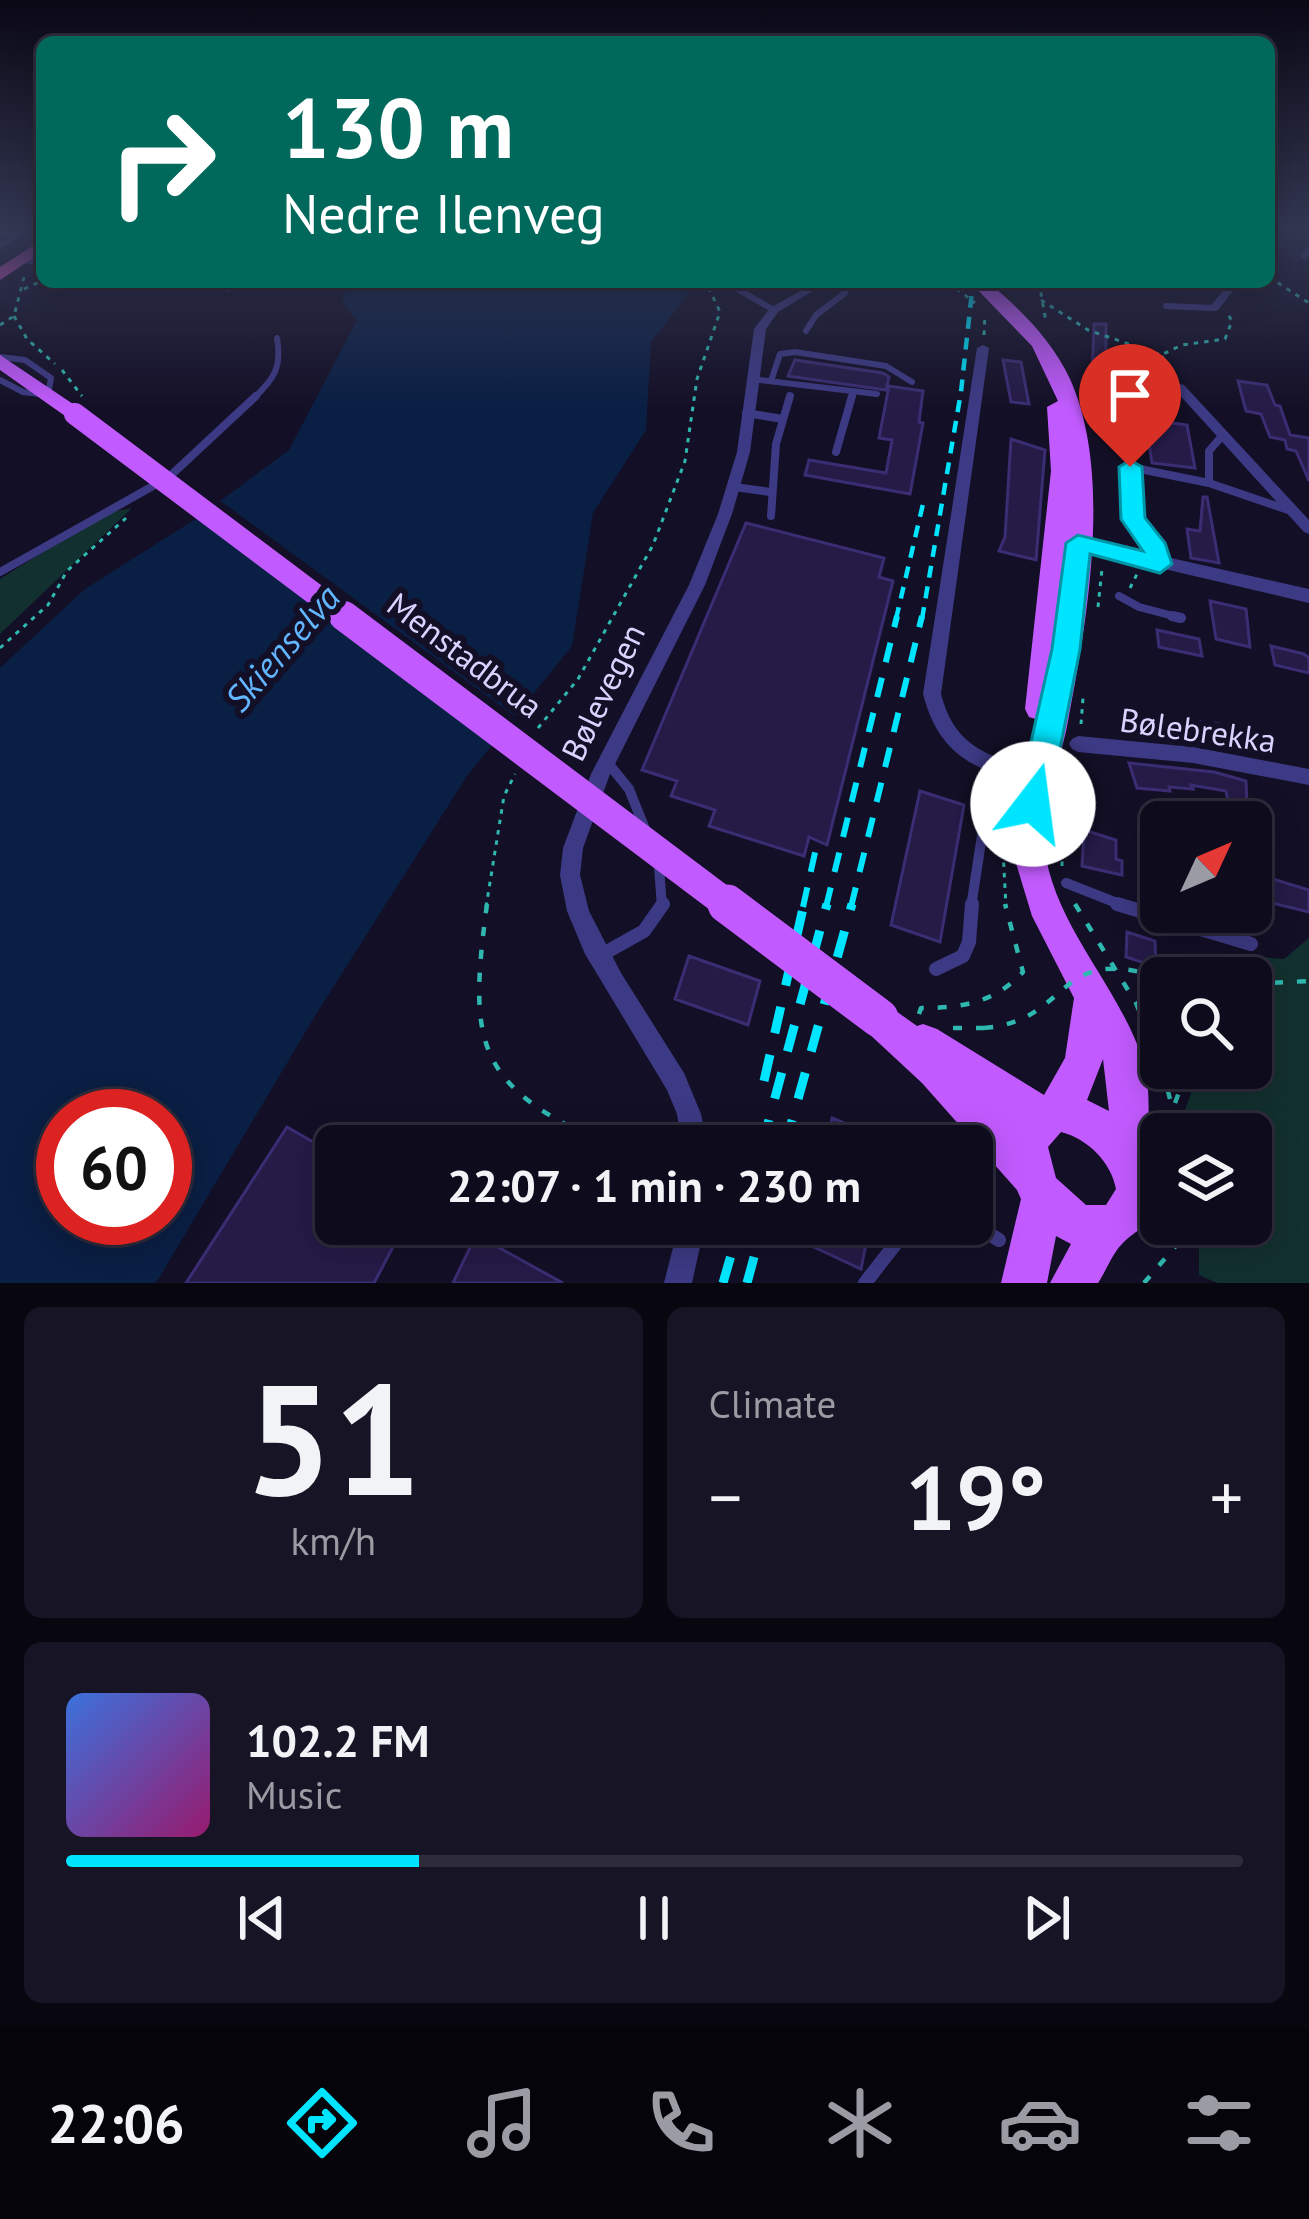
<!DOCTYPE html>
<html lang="en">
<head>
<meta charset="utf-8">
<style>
	:root { --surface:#0e0b1c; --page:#171425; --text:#f1f3f6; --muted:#9b9ba3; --line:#2e2b3b; --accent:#00e5ff }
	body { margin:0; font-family:"PT Sans",sans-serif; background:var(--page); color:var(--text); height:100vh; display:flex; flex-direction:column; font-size:45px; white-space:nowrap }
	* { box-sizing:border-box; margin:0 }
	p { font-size:39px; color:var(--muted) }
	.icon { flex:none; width:66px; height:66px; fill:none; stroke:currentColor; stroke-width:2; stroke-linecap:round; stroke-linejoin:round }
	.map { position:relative; height:1283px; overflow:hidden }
	.sheet { display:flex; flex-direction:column; gap:24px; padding:24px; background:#08060f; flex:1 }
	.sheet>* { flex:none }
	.banner { position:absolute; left:36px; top:36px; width:1239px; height:252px; border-radius:18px; box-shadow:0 6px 30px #0003,0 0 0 3px var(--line); background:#00695c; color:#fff; overflow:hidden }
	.needle { width:78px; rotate:46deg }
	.controls { position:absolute; left:1140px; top:801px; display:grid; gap:24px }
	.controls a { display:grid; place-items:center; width:132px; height:132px; border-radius:18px; background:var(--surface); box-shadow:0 6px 30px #0003,0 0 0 3px var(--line); font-size:60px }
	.speed { position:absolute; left:36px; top:1089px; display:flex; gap:24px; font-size:60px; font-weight:700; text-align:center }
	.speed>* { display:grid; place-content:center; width:156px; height:156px; border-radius:50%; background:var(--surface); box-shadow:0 6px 30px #0003,0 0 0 3px var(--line); line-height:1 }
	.speed .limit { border:18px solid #d22; background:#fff; color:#111 }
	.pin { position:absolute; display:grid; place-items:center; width:102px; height:102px; color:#fff; margin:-123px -51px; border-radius:50% 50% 50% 0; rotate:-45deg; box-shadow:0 0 12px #0007 }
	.pin .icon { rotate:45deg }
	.me { position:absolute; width:132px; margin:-66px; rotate:15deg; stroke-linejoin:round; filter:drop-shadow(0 0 9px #0008) }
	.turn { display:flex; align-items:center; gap:42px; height:252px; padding:0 48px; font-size:54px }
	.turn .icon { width:156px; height:156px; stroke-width:2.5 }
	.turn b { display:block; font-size:84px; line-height:102px }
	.big { font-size:90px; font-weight:700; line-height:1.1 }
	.sheet .widget { flex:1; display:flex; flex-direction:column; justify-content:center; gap:18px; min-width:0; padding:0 42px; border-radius:18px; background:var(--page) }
	.sheet .dial { align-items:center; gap:0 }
	.dial b { font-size:156px; line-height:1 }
	.song { display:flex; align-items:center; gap:36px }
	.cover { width:144px; height:144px; border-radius:18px; background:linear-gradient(135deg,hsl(220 70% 55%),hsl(320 70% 35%)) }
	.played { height:12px; border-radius:6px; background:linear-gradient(90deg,var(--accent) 30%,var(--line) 30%) }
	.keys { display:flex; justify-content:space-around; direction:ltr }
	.heat { display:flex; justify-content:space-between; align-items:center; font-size:66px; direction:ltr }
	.sheet .tiles { flex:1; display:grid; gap:24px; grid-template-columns:1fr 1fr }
	.widget:last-child { grid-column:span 2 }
	.trip { position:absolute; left:315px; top:1125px; width:678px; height:120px; border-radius:18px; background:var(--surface); box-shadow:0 6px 30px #0003,0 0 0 3px var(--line); font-weight:700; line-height:120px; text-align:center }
	.tab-bar { display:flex; height:192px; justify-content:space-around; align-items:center; background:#06040b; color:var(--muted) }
	.tab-bar .icon { width:84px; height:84px }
	.tab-bar .selected { color:var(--accent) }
	.tab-bar b { font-size:54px; color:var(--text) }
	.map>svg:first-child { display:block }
	.green { fill:#12302f }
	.water { fill:#0a1f44; fill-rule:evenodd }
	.pier { fill:#130f26 }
	.building { fill:#241b47; stroke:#3b2d73; stroke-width:3 }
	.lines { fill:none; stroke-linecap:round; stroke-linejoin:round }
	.path-far1 { stroke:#2fb8b0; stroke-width:3; stroke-dasharray:4.5 6; stroke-linecap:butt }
	.path { stroke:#2fb8b0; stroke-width:4.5; stroke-dasharray:9 14; stroke-linecap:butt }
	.service-far3 { stroke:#3d3a85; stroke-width:6 }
	.service-far2 { stroke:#3d3a85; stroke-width:8 }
	.service-far1 { stroke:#3d3a85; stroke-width:10 }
	.service { stroke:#3d3a85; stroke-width:14 }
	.minor { fill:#3d3a85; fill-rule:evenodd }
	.tertiary { fill:#3d3a85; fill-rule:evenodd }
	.primary { fill:#c25bff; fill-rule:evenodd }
	.trunk { fill:#e055d1; fill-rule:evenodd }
	.rail-far2 { stroke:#00e5ff; stroke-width:4.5; stroke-dasharray:12 9; stroke-linecap:butt }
	.rail-far1 { stroke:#00e5ff; stroke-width:6; stroke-dasharray:20 16; stroke-linecap:butt }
	.rail { stroke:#00e5ff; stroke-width:9; stroke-dasharray:27 22; stroke-linecap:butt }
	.path-bridge { stroke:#2fb8b0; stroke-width:4.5; stroke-dasharray:9 14; stroke-linecap:butt }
	.primary-bridge-far2 { stroke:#c25bff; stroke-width:22 }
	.primary-bridge-far1 { stroke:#c25bff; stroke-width:30 }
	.primary-bridge { stroke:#c25bff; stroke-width:39 }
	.route { fill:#00e5ff; stroke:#0095a6; stroke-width:3 }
	.labels { text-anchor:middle; stroke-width:12; stroke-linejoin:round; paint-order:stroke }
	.street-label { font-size:33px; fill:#d9d4ff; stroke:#130f26 }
	.water-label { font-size:36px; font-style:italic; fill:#62b6ff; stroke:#130f26 }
</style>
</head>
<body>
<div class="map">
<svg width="1309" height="1283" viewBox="0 0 1309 1283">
	<rect width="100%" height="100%" fill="#130f26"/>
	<path class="green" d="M132,508L0,634V579L106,513Z
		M1309,938V1283H1217L1199,1275V1224H1251V1134H1189L1184,1113L1200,1068H1251V978H1238L1247,956L1284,959Z"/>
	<path class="water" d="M349,282H682L688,294L651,342L646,430L593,513L572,646L467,776L315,1016L156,1283H0V668L85,589L197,518L289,450L357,320L342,302ZM63,1116H165V1218H63Z"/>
	<path class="pier" d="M215,497L520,720L498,747L192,514Z"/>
	<path class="building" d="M1094,324H1106V355L1127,359L1128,385L1092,376Z
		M795,360L883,373L889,377L886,390L788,376Z
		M1003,360L1021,362L1029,404L1011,402Z
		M1238,381L1267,385L1275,405L1280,406L1290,435L1309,438V481L1296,451L1287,449L1285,440L1270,437L1261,414L1246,411Z
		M889,386L923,391L919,422L923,423L910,494L805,475L809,460L886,473L892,440L879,438Z
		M1145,419L1187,425L1195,468L1152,463Z
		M1011,439L1045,450L1036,560L999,551L1005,537Z
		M1203,497H1207L1219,563L1191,558L1187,529L1200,531Z
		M746,523L884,558L879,577L893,581L827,845L809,837L804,856L709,826L715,810L671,796L677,781L642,770Z
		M1210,601L1246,609L1250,647L1216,639Z
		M1157,630L1199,639L1202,656L1159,647Z
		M1271,646L1304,654L1309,658V673L1275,665Z
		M1172,719L1221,724L1228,746L1178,741Z
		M1129,763L1214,772L1246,781L1247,805L1228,801L1226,791L1191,785L1193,789L1169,787L1170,791L1137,788Z
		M920,791L964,805L940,942L891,925Z
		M1084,830L1116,840V859L1122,861V875L1082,866Z
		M1254,873L1309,890V912L1256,899Z
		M1127,932L1155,941L1156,967L1126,957Z
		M689,956L760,981L748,1025L675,999Z
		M832,1118L899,1146H826Z
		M287,1127L336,1155V1224H405L374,1283H186Z
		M809,1224H870L861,1269L805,1243Z
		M476,1235L563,1283H453Z"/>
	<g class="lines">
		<path class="path-far1" d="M1269,277L1309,303
			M948,282L975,303
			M1039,282L1046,322
			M24,289L42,281
			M1041,300L1088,330L1161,355L1182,345L1225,339L1232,321L1226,311
			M14,316L27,339L55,364
			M0,325L14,316L24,277
			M984,335L985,314
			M1162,356L1172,374
			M62,370L82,396
			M1130,588L1139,570
			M1098,607L1102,569
			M0,648L48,605L67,571L126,518
			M1081,724L1083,698
			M538,728L578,679L653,545L685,461L697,379L720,312L706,282
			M1002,831L1006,907
			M1062,866L1063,812L1074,763
			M486,907L504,796L515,774"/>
		<path class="path" d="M487,904C468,1045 475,1086 610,1146
			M1075,904L1136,1003L1161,1065
			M1251,984L1309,981
			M919,1014L921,1008C962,1008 994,1003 1023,972L1005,904
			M953,1028H984
			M1162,1068L1179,1134
			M1175,1103L1188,1068
			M1144,1283L1180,1241L1182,1224"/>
		<path class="service-far3" d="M0,233L19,234
			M0,245L25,230
			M1304,256L1309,250
			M220,282L227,289
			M725,282L774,310
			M1166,306L1214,308
			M806,331L816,315L845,293L844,282
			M0,357L25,360L51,378L48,395L23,392L0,380
			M772,378L780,354L795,352L886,366L912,382
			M751,379L877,394
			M1120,396L1147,387L1180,388
			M253,399C274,379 282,368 277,338
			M851,399L853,391"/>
		<path class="service-far2" d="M746,413L783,419
			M1129,425L1133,519L1153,543L1160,564
			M836,452L852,396
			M1130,467L1209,483L1291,511
			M1209,483V451L1222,436
			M735,487L770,492
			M771,516L776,444L790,396
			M0,572L169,477L256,396
			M1119,596L1139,607L1181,618"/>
		<path class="service-far1" d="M1172,616L1181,618
			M608,763L629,789L645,829
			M659,867L662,907
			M1066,883L1127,907
			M971,907L993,764"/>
		<path class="service" d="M1117,904L1251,944
			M603,954L644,931L663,904
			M936,969L963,956L969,942L972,904
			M972,1223L999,1240
			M865,1283L911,1224"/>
		<path class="minor" d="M19,258L42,259V265L15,263L14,261Z
			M816,282H828L778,312L766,329L750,452L732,514L705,585L610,774L583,848L580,875L589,911L621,973L684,1073L701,1114L708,1146H682L677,1114L667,1090L585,954L567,911L560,875L563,848L591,774L689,585L718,514L737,452L754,329L770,308Z
			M1230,282H1240L1218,310H1210L1209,308Z
			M983,345L989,348L941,694C956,752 993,756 1044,773L1046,779L1044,785L1037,787C978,770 940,759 923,694L977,348Z
			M1180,384L1184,385L1309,520V534L1304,532L1176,391V385Z
			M1078,736L1193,747L1309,769V785L1193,763L1078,752L1072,749L1069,744L1072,739Z
			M679,1224H705L692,1283H664Z"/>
		<path class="tertiary" d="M1069,535L1309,589V603L1062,545L1060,541Z"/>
		<path class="primary" d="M970,282H988C1021,310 1051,339 1070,379C1113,474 1087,621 1068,721C1062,756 1046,793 1044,828C1041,914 1119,982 1143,1061C1152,1091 1147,1121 1149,1152C1150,1171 1162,1184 1156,1204C1148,1230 1137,1228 1122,1244C1112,1254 1106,1271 1098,1283H1050L1071,1244L1056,1236L1047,1283H1001L1021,1199L1017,1190L922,1083L866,1031L860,1018L866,1005L879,999L917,1026L923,1024L937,1029L1044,1095L1065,1058L1074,998L1032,916L1015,860L1012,828L1039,720L1029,717L1025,709L1051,471L1047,407L1058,401L1032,346ZM1103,1059L1109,1111L1087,1100ZM1061,1132C1088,1139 1111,1162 1116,1189L1106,1205H1086L1056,1178L1048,1147Z
			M0,355L82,410V418H68L0,370Z"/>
		<path class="trunk" d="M42,240V252L0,280V267Z"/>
		<path class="rail-far2" d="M896,619L923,504
			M922,619L961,392L973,282"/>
		<path class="rail-far1" d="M803,907L816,848
			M826,907L897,616
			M851,907L922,616"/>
		<path class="rail" d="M764,1081L804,904
			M762,1146L827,904
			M785,1146L852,904
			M723,1283L740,1224
			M747,1283L763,1224"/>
		<path class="path-bridge" d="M984,1028C1073,1021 1054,942 1161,978"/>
		<path class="primary-bridge-far2" d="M75,414L348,619"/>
		<path class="primary-bridge-far1" d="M344,616L731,907"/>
		<path class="primary-bridge" d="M727,904L879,1018"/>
	</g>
	<linearGradient id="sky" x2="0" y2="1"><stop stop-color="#0a0815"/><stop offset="0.56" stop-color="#333752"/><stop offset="1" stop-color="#333752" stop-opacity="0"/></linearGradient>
	<rect width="1309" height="409" fill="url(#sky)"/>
	<path class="route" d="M1130,460L1142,467L1145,518L1165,543L1172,564L1160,573L1090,554L1080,649L1049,804L1044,814L1033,818L1022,814L1017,804L1052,649L1066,543L1078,535L1143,551L1121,519L1119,467Z"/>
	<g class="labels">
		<g class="street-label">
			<text transform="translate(465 655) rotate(37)" y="12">Menstadbrua</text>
			<text transform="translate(603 692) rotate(-64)" y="12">Bølevegen</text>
			<text transform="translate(1198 730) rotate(8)" y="12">Bølebrekka</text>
		</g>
		<g class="water-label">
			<text transform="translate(282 648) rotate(-49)" y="13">Skienselva</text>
		</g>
	</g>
</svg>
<div class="controls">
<a><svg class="needle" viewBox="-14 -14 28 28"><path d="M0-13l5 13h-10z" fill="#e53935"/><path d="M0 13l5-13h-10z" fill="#9b9ba3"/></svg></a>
<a><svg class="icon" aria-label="search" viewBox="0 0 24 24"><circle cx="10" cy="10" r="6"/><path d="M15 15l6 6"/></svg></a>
<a><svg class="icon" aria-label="layers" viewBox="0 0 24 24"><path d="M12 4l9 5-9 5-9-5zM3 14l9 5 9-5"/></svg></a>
</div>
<div class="speed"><div class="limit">60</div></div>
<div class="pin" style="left:1130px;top:467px;background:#d93025"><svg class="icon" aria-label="arrive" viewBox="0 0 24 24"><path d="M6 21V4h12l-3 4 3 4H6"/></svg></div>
<svg class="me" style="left:1033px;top:804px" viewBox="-20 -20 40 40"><circle r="19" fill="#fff"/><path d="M0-13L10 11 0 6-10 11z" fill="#00e5ff"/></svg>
<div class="trip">22:07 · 1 min · 230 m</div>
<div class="banner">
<div class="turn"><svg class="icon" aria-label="right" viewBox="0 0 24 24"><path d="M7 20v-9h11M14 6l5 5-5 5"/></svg><div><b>130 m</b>Nedre Ilenveg</div></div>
</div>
</div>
<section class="sheet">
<div class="tiles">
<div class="widget dial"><b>51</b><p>km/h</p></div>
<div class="widget"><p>Climate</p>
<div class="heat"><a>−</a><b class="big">19°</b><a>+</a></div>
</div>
<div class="widget">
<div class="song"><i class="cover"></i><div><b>102.2 FM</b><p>Music</p></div></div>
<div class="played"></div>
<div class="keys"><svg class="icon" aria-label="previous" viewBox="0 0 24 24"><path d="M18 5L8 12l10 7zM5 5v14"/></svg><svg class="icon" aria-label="pause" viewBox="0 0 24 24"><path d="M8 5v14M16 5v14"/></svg><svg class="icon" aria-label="next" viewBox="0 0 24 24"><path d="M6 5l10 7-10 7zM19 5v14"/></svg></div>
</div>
</div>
</section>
<nav class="tab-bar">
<b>22:06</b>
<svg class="icon selected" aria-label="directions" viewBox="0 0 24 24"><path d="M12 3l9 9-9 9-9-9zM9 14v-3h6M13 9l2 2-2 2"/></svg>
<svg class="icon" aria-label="music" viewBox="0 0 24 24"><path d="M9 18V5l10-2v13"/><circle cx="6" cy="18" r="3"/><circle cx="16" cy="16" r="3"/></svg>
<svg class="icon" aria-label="phone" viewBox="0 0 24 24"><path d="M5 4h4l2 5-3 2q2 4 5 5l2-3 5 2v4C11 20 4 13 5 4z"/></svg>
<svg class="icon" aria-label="climate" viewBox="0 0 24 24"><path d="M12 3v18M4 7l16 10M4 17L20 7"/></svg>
<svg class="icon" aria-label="car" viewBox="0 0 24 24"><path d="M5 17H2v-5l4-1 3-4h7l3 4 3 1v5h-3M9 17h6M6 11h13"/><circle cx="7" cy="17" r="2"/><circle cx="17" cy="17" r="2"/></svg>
<svg class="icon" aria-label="filters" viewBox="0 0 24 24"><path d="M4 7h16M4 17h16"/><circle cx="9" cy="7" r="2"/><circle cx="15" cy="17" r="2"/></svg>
</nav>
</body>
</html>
